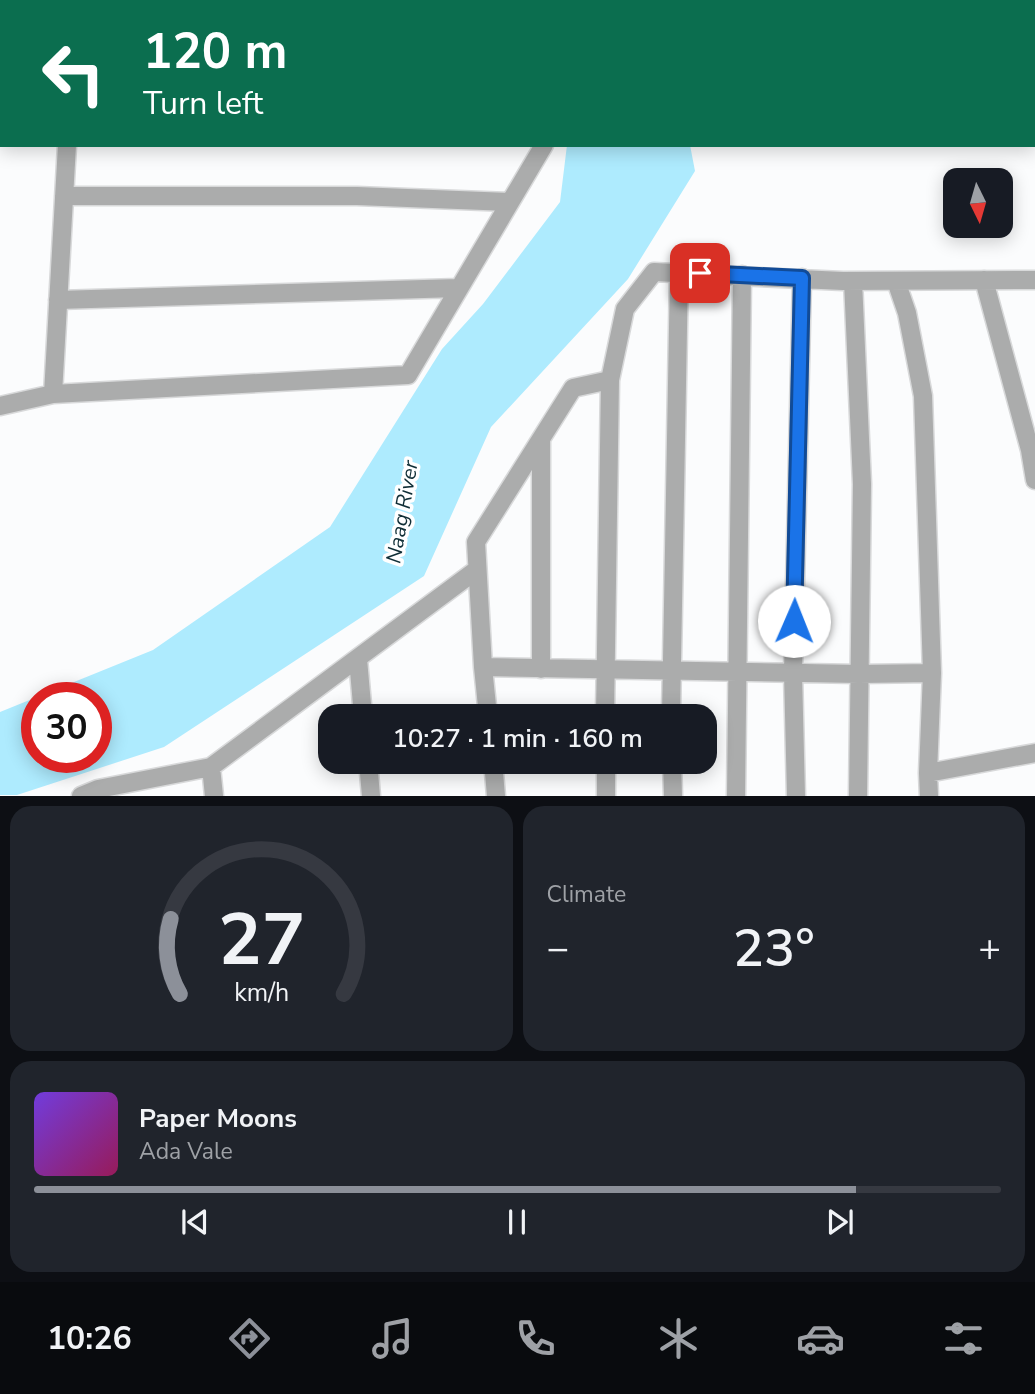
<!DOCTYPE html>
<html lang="en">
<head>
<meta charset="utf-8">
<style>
	:root { --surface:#171b24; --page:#20242c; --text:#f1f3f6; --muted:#9ea1a6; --line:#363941; --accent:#8c9099 }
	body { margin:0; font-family:"Nunito Sans",sans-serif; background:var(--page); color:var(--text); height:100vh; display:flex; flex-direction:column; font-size:26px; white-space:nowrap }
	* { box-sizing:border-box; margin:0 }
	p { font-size:23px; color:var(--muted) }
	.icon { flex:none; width:38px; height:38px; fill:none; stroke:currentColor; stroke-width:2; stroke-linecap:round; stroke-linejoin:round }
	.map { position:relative; height:796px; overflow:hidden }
	.details { display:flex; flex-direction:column; gap:10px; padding:10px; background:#0d0f14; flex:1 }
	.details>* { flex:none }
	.guide { position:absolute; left:0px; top:0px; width:1036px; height:147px; box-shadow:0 4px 18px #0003; background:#0b6e4f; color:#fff; overflow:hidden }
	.needle { width:46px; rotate:175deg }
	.buttons { position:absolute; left:943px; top:168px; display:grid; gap:14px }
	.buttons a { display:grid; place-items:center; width:70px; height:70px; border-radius:14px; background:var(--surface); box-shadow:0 4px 18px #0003; font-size:35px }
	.speed { position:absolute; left:21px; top:682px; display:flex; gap:14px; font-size:35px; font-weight:700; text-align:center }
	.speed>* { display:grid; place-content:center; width:91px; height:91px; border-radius:50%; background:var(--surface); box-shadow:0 4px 18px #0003; line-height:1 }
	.speed .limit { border:10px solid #d22; background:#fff; color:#111 }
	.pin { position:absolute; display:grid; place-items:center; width:60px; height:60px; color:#fff; margin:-30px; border-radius:14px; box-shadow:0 4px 10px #0006 }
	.me { position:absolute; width:77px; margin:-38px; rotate:1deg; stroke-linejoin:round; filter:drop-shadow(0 0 5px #0008) }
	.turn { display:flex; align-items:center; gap:24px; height:147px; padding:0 28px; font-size:32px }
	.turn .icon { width:91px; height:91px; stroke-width:2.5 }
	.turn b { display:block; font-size:49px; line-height:60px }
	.big { font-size:52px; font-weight:600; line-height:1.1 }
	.details .tile { flex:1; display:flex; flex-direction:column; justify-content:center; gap:10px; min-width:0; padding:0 24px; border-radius:21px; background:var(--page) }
	.details .dial { align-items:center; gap:0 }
	.dial svg { height:182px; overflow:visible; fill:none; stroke:var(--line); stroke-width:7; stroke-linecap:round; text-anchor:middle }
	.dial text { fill:var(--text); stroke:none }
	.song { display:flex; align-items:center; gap:21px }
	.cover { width:84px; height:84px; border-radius:10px; background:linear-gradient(135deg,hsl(260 70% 55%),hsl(330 70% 35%)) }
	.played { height:7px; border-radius:4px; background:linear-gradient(90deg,var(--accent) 85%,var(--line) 85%) }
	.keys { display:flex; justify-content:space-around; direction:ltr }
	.heat { display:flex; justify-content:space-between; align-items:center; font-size:38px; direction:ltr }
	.details .tiles { flex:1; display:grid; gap:10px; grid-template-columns:1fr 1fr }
	.tile:last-child { grid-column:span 2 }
	.trip { position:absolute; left:318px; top:704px; width:399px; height:70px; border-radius:21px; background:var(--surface); box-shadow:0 4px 18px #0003; font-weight:600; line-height:70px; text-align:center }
	.dock { display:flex; height:112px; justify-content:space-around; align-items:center; background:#090b0e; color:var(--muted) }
	.dock .icon { width:49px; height:49px }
	.dock .selected { color:var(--accent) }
	.dock b { font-size:32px; color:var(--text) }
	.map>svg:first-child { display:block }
	.water { fill:#aeebfe; fill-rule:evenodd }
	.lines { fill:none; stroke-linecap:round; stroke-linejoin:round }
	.street-casing { stroke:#d8d9da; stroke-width:21 }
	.street { stroke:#abacac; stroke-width:18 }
	.route-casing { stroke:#114b97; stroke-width:18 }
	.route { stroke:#1a73e8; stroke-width:12 }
	.labels { text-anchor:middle; stroke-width:7; stroke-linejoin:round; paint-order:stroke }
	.water-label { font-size:21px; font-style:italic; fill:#0f2e36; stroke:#fff }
</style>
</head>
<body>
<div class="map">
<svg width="1035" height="796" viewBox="0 0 1035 796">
	<rect width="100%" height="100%" fill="#fbfcfd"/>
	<path class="water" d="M567,145H690L695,171L628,279L491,427L424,576L164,747L17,795H0V712L153,650L330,527L442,349L483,304L560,202ZM37,698H96V758H37Z"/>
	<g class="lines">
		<defs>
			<path id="street" d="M334,0L338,2
				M563,0V2
				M75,2L76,0
				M190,2V0
				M293,2L294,0
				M64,196H357L509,202
				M984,280L1030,450L1035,480
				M853,281L862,484L858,796
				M896,281L907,313L923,396L932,673L928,773
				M58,300L458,288
				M53,394L408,375L544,145
				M0,406L53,394L67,145
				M358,659L363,716
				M483,667L476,542L573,388L610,380
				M541,669V441
				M488,716L483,667L859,674L932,673
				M605,716L610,380L625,309L654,272L843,281L1035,280
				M671,716L679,273
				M368,761L371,796
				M493,761L496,796
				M606,761V796
				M672,761L673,796
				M211,767L214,796
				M81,796L98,789L211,767L475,571
				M736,796L742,275
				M796,796L793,673L802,278
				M929,796L928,773L1035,753"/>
		</defs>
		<use href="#street" class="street-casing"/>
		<use href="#street" class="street"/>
	</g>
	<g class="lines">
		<defs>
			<path id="route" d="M700,273L802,278L794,621"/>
		</defs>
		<use href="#route" class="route-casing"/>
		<use href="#route" class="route"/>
	</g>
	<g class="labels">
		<g class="water-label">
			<text transform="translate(402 512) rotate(-80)" y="7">Naag River</text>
		</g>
	</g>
</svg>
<div class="buttons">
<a><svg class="needle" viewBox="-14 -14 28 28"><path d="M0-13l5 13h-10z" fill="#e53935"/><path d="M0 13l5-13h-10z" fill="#9ea1a6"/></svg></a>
</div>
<div class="speed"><div class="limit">30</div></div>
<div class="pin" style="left:700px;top:273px;background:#d93025"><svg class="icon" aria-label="arrive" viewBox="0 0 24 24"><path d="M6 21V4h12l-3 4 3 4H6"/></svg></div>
<svg class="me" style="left:794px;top:621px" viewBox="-20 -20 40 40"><circle r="19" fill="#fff"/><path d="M0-13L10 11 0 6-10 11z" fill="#1a73e8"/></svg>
<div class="trip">10:27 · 1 min · 160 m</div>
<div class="guide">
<div class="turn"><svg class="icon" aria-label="left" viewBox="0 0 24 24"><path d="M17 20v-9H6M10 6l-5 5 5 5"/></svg><div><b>120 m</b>Turn left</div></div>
</div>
</div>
<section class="details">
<div class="tiles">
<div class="tile dial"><svg viewBox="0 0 100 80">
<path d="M14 69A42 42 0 1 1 86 69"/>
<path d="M14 69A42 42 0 0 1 10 36" stroke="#8c9099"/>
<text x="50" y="56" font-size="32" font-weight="700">27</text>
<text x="50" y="72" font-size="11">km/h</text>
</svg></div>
<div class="tile"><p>Climate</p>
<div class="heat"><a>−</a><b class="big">23°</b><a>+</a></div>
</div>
<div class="tile">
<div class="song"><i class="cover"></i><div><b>Paper Moons</b><p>Ada Vale</p></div></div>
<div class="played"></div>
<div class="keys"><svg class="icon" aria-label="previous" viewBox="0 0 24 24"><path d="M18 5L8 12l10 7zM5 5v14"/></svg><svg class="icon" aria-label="pause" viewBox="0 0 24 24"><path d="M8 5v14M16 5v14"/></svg><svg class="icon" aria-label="next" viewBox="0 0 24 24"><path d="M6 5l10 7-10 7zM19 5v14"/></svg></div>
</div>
</div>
</section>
<nav class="dock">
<b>10:26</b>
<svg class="icon selected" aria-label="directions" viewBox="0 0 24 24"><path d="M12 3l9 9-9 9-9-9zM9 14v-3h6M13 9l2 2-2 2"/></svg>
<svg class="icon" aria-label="music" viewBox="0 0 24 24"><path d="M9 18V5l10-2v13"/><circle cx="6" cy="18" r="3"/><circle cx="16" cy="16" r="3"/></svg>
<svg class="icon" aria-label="phone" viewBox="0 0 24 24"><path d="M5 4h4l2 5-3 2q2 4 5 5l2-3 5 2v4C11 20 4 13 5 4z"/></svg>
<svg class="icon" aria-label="climate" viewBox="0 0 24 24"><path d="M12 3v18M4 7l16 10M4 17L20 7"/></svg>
<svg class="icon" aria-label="car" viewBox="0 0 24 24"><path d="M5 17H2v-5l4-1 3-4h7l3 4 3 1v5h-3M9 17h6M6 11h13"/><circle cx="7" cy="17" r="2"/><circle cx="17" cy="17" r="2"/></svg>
<svg class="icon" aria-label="filters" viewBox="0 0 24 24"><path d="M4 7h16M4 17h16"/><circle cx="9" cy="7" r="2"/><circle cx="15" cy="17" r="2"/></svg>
</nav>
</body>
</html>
